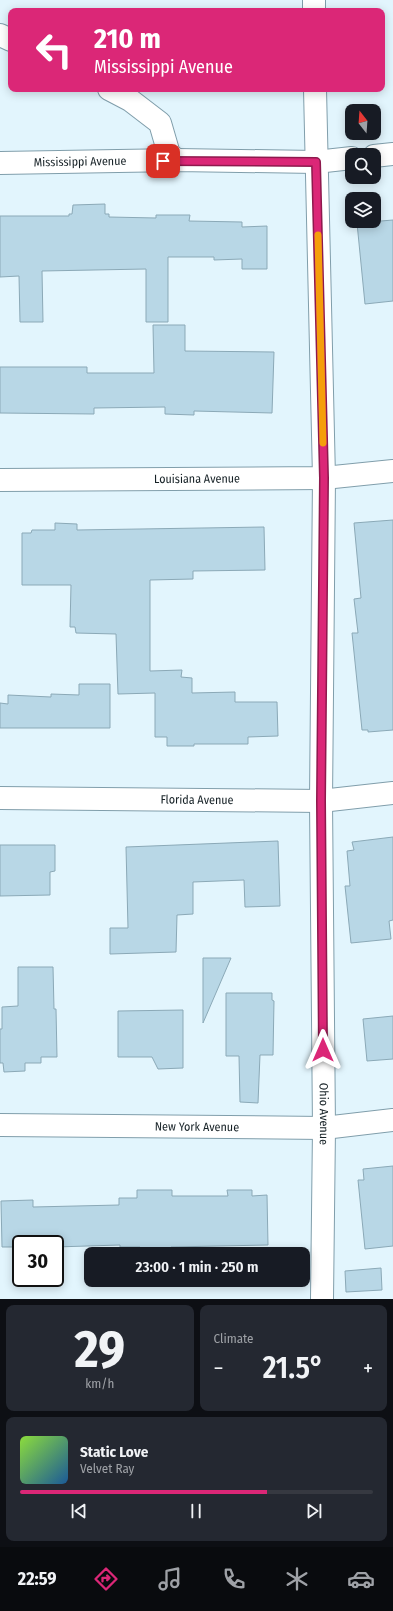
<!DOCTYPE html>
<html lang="en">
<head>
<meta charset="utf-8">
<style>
	:root { --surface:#171b24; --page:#242831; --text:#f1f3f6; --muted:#9ea1a6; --line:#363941; --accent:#db2777 }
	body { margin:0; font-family:"Fira Sans Condensed",sans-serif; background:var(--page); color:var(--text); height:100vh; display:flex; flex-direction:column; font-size:15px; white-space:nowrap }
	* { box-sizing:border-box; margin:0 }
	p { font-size:13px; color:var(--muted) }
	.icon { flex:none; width:22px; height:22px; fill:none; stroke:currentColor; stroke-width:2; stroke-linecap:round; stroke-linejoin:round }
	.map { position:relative; height:1299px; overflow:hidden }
	.sheet { display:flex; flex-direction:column; gap:6px; padding:6px; background:#0d0f14; flex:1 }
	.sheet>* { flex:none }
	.banner { position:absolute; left:8px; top:8px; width:377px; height:84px; border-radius:8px; box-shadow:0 2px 10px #0003; background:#db2777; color:#fff; overflow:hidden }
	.needle { width:26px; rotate:343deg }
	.fabs { position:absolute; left:345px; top:104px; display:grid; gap:8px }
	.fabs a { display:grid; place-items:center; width:36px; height:36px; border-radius:8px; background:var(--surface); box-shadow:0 2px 10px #0003; font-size:20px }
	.speed { position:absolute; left:12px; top:1235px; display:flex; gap:8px; font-size:20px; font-weight:700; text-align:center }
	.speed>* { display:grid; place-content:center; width:52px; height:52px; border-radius:50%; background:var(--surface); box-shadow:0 2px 10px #0003; line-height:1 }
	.speed .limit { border:2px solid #111; border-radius:6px; background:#fff; color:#111 }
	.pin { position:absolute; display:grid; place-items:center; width:34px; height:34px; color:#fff; margin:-17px; border-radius:8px; box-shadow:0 2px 6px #0006 }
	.me { position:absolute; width:44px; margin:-22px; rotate:0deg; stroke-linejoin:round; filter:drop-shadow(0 0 3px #0008) }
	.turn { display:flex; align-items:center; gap:14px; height:84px; padding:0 20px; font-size:18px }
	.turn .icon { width:52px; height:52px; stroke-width:2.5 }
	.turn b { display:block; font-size:28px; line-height:34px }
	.big { font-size:30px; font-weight:600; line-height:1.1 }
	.sheet .tile { flex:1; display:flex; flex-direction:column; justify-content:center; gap:6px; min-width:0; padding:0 14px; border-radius:8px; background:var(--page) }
	.sheet .dial { align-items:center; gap:0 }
	.dial b { font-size:52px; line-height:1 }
	.song { display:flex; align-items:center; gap:12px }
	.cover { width:48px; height:48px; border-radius:6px; background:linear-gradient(135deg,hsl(90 70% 55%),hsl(210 70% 35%)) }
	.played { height:4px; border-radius:2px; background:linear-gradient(90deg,var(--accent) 70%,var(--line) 70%) }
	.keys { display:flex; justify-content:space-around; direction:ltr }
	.heat { display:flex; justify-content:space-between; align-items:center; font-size:22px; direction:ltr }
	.sheet .tiles { flex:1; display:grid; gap:6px; grid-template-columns:1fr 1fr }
	.tile:last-child { grid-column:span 2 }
	.trip { position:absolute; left:84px; top:1247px; width:226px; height:40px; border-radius:8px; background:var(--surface); box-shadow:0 2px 10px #0003; font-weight:600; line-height:40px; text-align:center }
	.menu { display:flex; height:64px; justify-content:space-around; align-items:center; background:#090b0e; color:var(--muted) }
	.menu .icon { width:28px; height:28px }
	.menu .current { color:var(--accent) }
	.menu b { font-size:18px; color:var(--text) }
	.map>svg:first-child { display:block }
	.building { fill:#b8d7e6; stroke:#8ba9b7 }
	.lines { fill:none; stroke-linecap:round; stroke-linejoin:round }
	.minor-casing { stroke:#809eab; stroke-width:24 }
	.minor { stroke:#fff; stroke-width:22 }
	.route-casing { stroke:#8e194d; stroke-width:10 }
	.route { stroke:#db2777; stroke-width:7 }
	.slow { stroke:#f59e0b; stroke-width:7 }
	.labels { text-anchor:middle; stroke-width:4; stroke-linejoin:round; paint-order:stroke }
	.street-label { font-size:12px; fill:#162126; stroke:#fefefe }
</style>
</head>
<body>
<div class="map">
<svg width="393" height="1299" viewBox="0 0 393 1299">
	<rect width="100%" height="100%" fill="#e2f5fd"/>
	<path class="building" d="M105,204V214H109V217L156,218V215H190L189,221L242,222V227L267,226V269H242V259L214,260V257H168V322H146V269L42,271L43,322H20L19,276L0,277V216H69V214H72L73,205Z
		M393,220V301L365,304L357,223Z
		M153,325H185V351L274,352L272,413L194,411V415L165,414V407L94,408V414L0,413V367H87V373H154Z
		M393,520V730L368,732V730H362L352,633H358L354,599L361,598L354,523Z
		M55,523L77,524V530L264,527L265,570L193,571V579L150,580V671L182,670L181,677L192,678V693L235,692V702H277L278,736L248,737V744H194V746H167V737H155V693L118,694L116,634L76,633L75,627H70L71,585H22V533H31L32,530H55Z
		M79,684H110V728H0V703L8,704V695L51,697V694L79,695Z
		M393,837V920L389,921L391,939L351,943L345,886H350L347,851L354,850L352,842Z
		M278,841L280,906L245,907L244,880L193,882V914L177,915L176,952L110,954V928H128L126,847Z
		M0,845H55V871L50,872V895L0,896Z
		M203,958H231L203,1023Z
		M18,967H53L54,1009H56L57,1057H41V1063H25V1071L4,1072L3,1063H0V1029H2V1007L18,1006Z
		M226,993H272V1000L274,1001L273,1055H260L258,1103L240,1102L239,1056H226Z
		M183,1010V1068L158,1069L152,1057H118V1011Z
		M393,1016V1059L367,1061L363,1019Z
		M393,1166V1246L365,1249L358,1180H364L363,1169Z
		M137,1190H172V1196H228L227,1190H252V1196L267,1195L268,1245L171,1247V1251H140V1247H120V1245L55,1247V1244H21V1247H2L1,1201L33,1200V1207L119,1205V1198H137Z
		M381,1268L382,1290L346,1292L345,1271Z"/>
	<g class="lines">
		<defs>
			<g id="minor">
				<path d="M314,0V11"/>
				<path d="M0,35L11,40"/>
				<path d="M109,89L130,100L160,123L169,154L177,160"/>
				<path id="s1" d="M315,89L324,478L321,801L324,1128L322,1299"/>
				<path d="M374,156L393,154"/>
				<path id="s2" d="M0,163L177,160L316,162L352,158"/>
				<path id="s3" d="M0,480L324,478L393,471"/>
				<path id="s4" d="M0,798L321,801L393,793"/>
				<path id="s5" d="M0,1125L324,1128L393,1120"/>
			</g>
		</defs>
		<use href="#minor" class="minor-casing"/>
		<use href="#minor" class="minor"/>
	</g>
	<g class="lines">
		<defs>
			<path id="route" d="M163,161L316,162L324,478L321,801L323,1050"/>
		</defs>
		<use href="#route" class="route-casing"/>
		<use href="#route" class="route"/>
		<path class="slow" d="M318,235L323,443"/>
	</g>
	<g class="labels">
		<g class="street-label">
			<text dy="4" stroke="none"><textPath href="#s2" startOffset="80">Mississippi Avenue</textPath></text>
			<text dy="4" stroke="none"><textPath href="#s3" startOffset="197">Louisiana Avenue</textPath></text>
			<text dy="4" stroke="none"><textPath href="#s4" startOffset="197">Florida Avenue</textPath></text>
			<text dy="4" stroke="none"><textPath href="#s1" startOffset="1025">Ohio Avenue</textPath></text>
			<text dy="4" stroke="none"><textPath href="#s5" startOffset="197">New York Avenue</textPath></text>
		</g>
	</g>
</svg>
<div class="fabs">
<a><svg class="needle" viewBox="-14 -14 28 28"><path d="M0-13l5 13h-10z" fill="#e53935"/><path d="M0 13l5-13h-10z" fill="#9ea1a6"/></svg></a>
<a><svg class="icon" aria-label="search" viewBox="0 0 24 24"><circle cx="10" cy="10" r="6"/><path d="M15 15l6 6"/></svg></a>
<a><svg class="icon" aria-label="layers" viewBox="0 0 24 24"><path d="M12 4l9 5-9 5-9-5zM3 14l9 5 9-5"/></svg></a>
</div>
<div class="speed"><div class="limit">30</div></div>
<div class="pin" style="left:163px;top:161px;background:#d93025"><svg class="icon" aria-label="arrive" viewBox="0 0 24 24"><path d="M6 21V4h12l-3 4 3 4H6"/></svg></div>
<svg class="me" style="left:323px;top:1050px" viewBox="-20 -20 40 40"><path d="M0-17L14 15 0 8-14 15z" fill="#db2777" stroke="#fff" stroke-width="4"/></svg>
<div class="trip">23:00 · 1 min · 250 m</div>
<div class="banner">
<div class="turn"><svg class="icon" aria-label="left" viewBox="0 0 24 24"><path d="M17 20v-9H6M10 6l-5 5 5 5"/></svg><div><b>210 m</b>Mississippi Avenue</div></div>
</div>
</div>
<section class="sheet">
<div class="tiles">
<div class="tile dial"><b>29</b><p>km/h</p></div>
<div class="tile"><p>Climate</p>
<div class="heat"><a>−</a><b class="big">21.5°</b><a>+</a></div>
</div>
<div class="tile">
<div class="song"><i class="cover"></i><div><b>Static Love</b><p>Velvet Ray</p></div></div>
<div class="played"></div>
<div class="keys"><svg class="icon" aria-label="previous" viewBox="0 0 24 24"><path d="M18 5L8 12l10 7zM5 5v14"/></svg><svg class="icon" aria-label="pause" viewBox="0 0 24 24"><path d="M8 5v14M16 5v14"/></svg><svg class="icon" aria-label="next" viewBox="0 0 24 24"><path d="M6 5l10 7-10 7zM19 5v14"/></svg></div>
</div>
</div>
</section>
<nav class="menu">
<b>22:59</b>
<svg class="icon current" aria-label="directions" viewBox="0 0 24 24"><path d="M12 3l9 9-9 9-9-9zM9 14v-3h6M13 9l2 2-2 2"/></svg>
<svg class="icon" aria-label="music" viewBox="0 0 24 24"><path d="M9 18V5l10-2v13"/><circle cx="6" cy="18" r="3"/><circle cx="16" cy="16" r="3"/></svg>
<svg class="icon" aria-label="phone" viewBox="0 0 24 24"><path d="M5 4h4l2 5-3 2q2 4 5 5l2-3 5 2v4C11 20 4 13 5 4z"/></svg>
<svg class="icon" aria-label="climate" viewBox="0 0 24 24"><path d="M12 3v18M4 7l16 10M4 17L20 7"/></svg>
<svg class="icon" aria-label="car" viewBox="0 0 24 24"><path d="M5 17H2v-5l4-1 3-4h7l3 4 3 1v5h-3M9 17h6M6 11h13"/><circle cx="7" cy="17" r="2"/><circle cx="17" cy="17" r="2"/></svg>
</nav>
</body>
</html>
